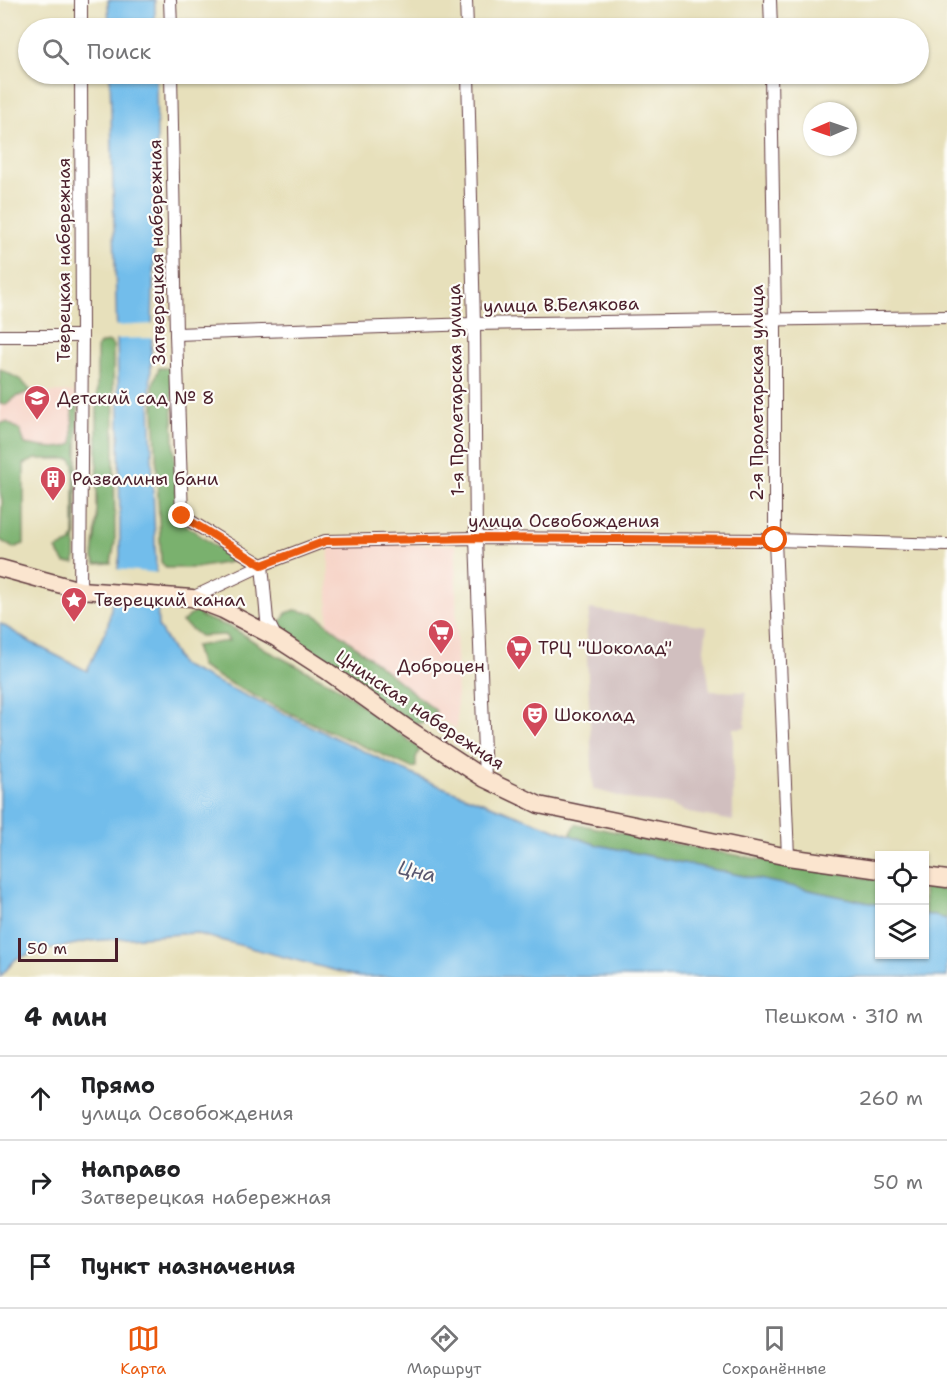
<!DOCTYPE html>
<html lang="ru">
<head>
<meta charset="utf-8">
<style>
  body { margin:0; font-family:"Shantell Sans",sans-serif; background:#f2f2f2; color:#202124 }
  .controls { position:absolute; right:18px; bottom:18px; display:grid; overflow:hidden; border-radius:0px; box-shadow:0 2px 4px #0004 }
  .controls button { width:54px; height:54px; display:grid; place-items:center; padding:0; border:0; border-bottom:2px solid #e0e0e0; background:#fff; color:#202124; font:30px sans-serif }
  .compass { position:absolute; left:803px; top:102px; width:54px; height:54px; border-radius:50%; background:#fff; box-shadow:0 2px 4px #0004; rotate:268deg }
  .scale { position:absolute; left:18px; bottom:15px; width:100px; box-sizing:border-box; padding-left:6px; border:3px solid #4a1f2b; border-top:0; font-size:16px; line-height:21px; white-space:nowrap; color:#4a1f2b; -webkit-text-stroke:4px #fdfcf7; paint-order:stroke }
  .stop { position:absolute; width:18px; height:18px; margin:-14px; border:4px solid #ea580c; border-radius:50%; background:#fff }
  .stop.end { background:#ea580c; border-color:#fff; box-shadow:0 2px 6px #0008 }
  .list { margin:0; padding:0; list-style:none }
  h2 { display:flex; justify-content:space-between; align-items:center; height:78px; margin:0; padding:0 24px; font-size:26px }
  h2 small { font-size:20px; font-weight:400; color:#757577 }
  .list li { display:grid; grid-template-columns:39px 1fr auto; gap:18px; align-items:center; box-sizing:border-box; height:84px; padding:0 24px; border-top:2px solid #e0e0e0 }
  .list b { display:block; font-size:22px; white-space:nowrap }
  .list p { margin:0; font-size:20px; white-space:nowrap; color:#757577 }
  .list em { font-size:20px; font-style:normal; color:#757577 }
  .icon { flex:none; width:33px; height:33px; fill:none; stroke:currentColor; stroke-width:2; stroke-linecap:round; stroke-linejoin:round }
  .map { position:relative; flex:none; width:947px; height:977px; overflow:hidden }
  .search { position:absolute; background:#fff; box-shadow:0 2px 4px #0004; left:18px; right:18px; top:18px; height:66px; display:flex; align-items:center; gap:15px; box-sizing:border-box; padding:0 21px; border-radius:33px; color:#757577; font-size:22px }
  .sheet { height:330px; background:#fff }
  nav { display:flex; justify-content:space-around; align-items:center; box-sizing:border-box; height:84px; border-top:2px solid #e0e0e0; background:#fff; font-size:16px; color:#757577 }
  nav a { display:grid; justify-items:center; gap:3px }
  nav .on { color:#ea580c }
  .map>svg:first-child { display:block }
</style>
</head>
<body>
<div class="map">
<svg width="947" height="977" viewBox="0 0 947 977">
  <rect width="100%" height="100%" fill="#fdfcf7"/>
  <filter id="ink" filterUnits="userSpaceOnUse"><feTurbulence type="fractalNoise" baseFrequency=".0167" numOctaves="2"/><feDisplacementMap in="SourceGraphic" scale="12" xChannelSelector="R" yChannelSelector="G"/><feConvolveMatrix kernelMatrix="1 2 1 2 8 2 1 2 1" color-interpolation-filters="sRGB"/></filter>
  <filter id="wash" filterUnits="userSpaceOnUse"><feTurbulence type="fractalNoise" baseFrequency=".008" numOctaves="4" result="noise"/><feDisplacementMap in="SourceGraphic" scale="24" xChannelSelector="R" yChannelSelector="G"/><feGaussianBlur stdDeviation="1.35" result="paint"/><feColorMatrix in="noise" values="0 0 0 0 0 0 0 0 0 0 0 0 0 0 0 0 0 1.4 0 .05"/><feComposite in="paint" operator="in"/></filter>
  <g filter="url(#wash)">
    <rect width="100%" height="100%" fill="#e7e0bb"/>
    <g fill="#f6d2c5">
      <polygon points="75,392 75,457 0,450 0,393"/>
      <polygon points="329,543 456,545 457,729 327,657"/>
    </g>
    <polygon fill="#d1bfbf" points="590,609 707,626 704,649 710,691 746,692 745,728 733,728 733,821 685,812 670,805 629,799 593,789 586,636"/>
    <g fill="#7ab16e" stroke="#62684c" stroke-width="1.5">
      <polygon points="110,342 113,346 115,542 111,563 96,564 93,558 97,518 97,347 102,343"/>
      <polygon points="159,368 171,368 177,514 187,526 230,557 230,562 196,568 166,568 161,562 153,384"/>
      <polygon points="0,369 21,380 31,391 16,397 6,405 0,404"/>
      <path d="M78 403 75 563H65L56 549 71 543 74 536V464L71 459H36L24 464V544L13 548 0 540 2 501 0 492V423L7 422 20 430 25 444C38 446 61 452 73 443L72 404Z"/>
      <path d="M295 610 315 614 436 711C429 721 425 723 413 724L311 653 280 624 286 613Z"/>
      <path d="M196 611 202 617 233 628 270 652 336 686 420 749 416 758V767L412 768C341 736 268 706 201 667L195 646 229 641 225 635 200 636 182 622Z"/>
      <polygon points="576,824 707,850 879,880 879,905 594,844 570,835"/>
      <polygon points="924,886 947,891 947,919 925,914"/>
    </g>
    <g fill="#72bdeb" stroke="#5e6e8b" stroke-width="1.5">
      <polygon points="108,0 155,0 155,28 109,28"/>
      <polygon points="110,74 156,74 157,145 150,401 158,626 181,665 429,782 594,844 879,905 880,954 924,954 925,914 947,919 947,977 359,977 194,933 91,941 36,952 16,959 0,977 0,623 32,643 87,671 108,625 120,555 119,415"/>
    </g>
    <g fill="#e7e0bb">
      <polygon points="156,324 156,338 114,339 114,326"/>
      <polygon points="115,569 159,573 160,599 111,593"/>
    </g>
  </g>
  <g filter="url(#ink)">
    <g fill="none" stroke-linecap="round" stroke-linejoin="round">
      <g stroke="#623c41" stroke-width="14">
        <g id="street">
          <polyline points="81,0 81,28"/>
          <polyline points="170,0 171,28"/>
          <polyline points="466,0 467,28"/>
          <polyline points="770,0 771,28"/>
          <polyline points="171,74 176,334 182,516 262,565 267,620 276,638"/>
          <polyline points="468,74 474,324 476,538 485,779"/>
          <polyline points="771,74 775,320 775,540 788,857"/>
          <polyline points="176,334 474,324 947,317"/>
          <polyline points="0,336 82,336"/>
          <polyline points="80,590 82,336 81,74"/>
          <polyline points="192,598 262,565 325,541 476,538 775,540 947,545"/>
        </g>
      </g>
      <g stroke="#623c41" stroke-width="19">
        <g id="secondary">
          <polyline points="0,568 80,590 192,598 223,610 276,638 327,671 407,728 485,779 539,805 788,857 880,870"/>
          <polyline points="924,876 947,879"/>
        </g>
      </g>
      <use href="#street" stroke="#fff" stroke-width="12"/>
      <use href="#secondary" stroke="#fbe5cf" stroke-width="16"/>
    </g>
  </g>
  <g fill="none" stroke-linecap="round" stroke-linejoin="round" filter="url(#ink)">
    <polyline stroke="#ea580c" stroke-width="8" points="182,516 262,565 326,541 476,538 775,540"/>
  </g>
  <defs>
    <g id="school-pin" transform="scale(1.35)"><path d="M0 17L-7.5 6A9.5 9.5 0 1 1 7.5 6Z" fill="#d1495b" stroke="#fdfcf7"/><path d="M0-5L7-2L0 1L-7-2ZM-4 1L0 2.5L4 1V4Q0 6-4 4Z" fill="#fff"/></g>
    <g id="building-pin" transform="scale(1.35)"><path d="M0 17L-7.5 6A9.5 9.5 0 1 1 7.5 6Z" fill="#d1495b" stroke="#fdfcf7"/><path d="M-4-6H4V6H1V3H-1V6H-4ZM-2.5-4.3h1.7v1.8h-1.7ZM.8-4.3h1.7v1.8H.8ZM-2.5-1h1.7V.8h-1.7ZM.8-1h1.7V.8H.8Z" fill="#fff"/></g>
    <g id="sight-pin" transform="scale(1.35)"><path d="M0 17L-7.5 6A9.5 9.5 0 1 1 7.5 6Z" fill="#d1495b" stroke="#fdfcf7"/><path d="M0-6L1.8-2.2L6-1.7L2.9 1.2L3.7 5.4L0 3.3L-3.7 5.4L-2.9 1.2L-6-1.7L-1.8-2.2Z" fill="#fff"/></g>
    <g id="supermarket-pin" transform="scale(1.35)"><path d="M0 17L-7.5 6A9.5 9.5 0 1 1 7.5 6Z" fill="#d1495b" stroke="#fdfcf7"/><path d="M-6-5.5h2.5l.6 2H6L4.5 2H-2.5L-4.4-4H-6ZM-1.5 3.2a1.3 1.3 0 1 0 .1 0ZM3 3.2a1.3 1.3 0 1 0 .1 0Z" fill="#fff"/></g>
    <g id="theatre-pin" transform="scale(1.35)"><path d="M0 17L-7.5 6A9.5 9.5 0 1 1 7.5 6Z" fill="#d1495b" stroke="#fdfcf7"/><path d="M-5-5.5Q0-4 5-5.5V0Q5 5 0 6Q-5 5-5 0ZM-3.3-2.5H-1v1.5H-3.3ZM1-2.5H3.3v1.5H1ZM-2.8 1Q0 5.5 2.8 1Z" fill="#fff"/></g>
  </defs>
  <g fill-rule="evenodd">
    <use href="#school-pin" x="37" y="398"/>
    <use href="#building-pin" x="53" y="479"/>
    <use href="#sight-pin" x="74" y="600"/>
    <use href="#supermarket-pin" x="441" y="632"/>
    <use href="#supermarket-pin" x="519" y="648"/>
    <use href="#theatre-pin" x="535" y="715"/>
  </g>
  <g text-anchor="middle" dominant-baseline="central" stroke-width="4.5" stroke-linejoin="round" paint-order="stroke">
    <g font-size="18" fill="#4a1f2b" stroke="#fdfcf7">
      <text transform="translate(157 252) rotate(-91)">Затверецкая набережная</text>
      <text transform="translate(64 260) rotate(-90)">Тверецкая набережная</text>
      <text transform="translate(561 305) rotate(-1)">улица В.Белякова</text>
      <text transform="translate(456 390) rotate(-91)">1-я Пролетарская улица</text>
      <text transform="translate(757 393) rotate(-90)">2-я Пролетарская улица</text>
      <text x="564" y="521">улица Освобождения</text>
      <text transform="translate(420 710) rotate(34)">Цнинская набережная</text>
    </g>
    <g font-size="18" fill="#4a1f2b" stroke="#fdfcf7" text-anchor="start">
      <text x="57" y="398">Детский сад № 8</text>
      <text x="72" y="479">Развалины бани</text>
      <text x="94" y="600">Тверецкий канал</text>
      <text x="538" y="648">ТРЦ "Шоколад"</text>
      <text x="441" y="666" text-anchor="middle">Доброцен</text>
      <text x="554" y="715">Шоколад</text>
    </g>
    <g font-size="20" font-style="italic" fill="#58566e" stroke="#fdfcf7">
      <text transform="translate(417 871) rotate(13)">Цна</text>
    </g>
  </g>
</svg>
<div class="controls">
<button><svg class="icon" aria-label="locate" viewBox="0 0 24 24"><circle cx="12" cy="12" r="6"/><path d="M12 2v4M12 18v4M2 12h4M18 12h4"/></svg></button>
<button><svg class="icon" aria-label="layers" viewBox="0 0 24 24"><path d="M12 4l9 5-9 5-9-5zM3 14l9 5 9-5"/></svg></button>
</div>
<svg class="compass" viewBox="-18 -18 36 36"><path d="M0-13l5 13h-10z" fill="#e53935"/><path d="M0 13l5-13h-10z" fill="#757577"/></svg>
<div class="scale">50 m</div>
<div class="stop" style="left:775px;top:540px"></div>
<div class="stop end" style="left:182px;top:516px"></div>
<div class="search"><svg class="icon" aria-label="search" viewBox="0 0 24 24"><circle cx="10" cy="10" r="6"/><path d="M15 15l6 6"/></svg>Поиск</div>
</div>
<section class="sheet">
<h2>4 мин<small>Пешком · 310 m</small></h2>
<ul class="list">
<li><svg class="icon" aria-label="ahead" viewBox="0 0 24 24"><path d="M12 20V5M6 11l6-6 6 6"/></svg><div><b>Прямо</b><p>улица Освобождения</p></div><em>260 m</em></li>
<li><svg class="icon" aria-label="right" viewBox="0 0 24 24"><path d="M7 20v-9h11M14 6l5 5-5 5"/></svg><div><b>Направо</b><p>Затверецкая набережная</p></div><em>50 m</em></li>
<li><svg class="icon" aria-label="arrive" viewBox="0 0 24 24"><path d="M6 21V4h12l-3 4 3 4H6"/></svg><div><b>Пункт назначения</b></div></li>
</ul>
</section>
<nav>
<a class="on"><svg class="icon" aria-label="map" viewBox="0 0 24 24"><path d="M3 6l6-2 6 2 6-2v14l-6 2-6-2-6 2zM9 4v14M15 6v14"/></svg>Карта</a>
<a><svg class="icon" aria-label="directions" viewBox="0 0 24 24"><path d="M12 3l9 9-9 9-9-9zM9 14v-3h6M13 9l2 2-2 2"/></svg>Маршрут</a>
<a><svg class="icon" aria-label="saved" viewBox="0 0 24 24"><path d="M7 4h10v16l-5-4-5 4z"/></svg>Сохранённые</a>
</nav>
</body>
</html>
